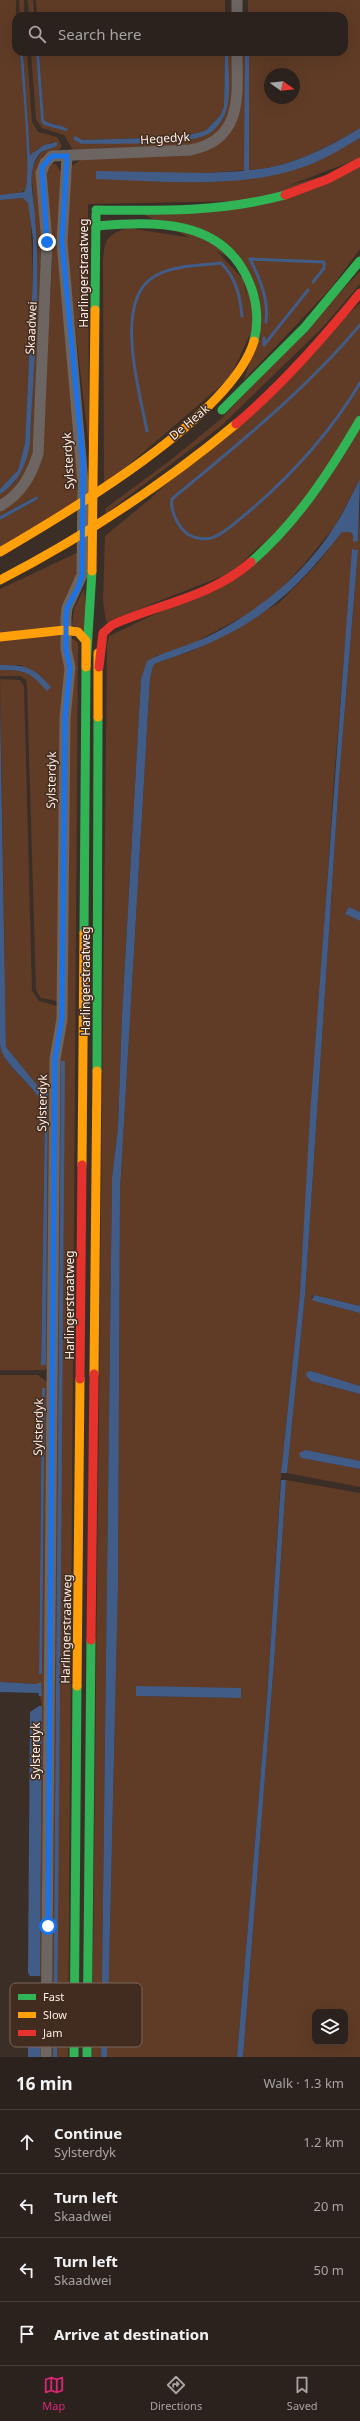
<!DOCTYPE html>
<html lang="en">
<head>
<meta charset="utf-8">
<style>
  body { margin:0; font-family:"Noto Sans",sans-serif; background:#342a26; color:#f1f3f6 }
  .controls { position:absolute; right:12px; bottom:12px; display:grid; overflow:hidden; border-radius:8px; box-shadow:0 4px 16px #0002 }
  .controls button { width:36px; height:36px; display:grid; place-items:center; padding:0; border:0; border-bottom:1px solid #483f3b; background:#2c221d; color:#f1f3f6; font:20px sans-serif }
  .compass { position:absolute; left:264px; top:68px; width:36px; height:36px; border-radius:50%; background:#2c221d; box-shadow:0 4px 16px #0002; rotate:104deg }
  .stop { position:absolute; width:12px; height:12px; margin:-9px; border:3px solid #1a73e8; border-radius:50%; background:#fff }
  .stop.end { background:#1a73e8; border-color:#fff; box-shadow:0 1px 4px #0008 }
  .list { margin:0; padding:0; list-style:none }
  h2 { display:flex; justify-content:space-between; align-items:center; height:52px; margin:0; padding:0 16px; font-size:17px }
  h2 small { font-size:13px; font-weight:400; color:#a6a4a4 }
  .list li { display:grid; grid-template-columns:26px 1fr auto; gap:12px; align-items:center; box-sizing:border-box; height:64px; padding:0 16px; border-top:1px solid #483f3b }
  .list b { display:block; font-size:15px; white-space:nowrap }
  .list p { margin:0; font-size:13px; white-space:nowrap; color:#a6a4a4 }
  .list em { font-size:13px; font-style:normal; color:#a6a4a4 }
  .icon { flex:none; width:22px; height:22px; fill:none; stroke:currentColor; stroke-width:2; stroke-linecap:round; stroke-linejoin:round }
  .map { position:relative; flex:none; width:360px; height:2057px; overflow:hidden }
  .search { position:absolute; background:#2c221d; box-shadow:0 4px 16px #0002; left:12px; right:12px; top:12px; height:44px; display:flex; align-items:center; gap:10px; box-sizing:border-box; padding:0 14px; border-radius:12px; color:#a6a4a4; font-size:15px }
  .sheet { height:308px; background:#2c221d }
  nav { display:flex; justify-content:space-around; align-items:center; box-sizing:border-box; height:56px; border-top:1px solid #483f3b; background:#2c221d; font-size:11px; color:#a6a4a4 }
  nav a { display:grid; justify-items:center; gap:2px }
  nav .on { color:#db2777 }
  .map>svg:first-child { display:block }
</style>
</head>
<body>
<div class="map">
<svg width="360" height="2057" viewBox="0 0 360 2057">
  <rect width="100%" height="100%" fill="#3a2e27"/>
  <g fill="#603c26" fill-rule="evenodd">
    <polygon points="0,0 16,0 16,52 20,52 29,158 26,190 18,193 0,195"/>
    <polygon points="19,0 24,0 24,16 20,16"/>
    <polygon points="28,0 33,0 34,16 29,16"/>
    <polygon points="36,0 225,0 225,16 37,16"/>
    <path d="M248 0H360V128C326 148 289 168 249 170V52H344V16H248ZM270 74H294V98H270Z"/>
    <polygon points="23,52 27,52 32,122 38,132 57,137 62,146 60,149 44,155 37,168 43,244 38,366 32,459 25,475 15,488 0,501 0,494 15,482 30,444 38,277 37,239 31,169 41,152 57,146 52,142 39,148 30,155"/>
    <polygon points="31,52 36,52 41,121 48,126 66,131 56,124 49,123 44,120 39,52 225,52 224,106 220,116 205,131 180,137 80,140 78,143 195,138 223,118 228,92 228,52 233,52 231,111 221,129 210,139 190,145 73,150 64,135 42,128 36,119"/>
    <polygon points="241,52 245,52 245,170 205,173 152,173 244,179 306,166 360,138 360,158 249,201 88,204 89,447 67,256 66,235 72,166 82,159 190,154 211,148 229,132 239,112"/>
    <polygon points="51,164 56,164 61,173 79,480 75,482 80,503 0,548 0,520 38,499 37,496 0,516 0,511 42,454 52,263 46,170"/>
    <polygon points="360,166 360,249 331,288 244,380 251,358 244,265 139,212 190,213"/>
    <polygon points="23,198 28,203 30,209 33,277 25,443 18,470 0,489 0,200"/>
    <path d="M128 228 206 240 244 280 251 332 230 378 104 486 103 259C105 238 107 235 128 228Z"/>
    <polygon points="360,271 360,284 322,328 220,427 105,514 106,508 172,459 222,418"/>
    <polygon points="360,303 360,413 313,492 233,572 106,622 103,601 105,536 151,498"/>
    <polygon points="360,426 360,479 335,526 305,563 275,595 253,611 194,643 156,656 141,679 122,1015 118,1128 112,1178 101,2057 92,2057 107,645 109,636 235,576"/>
    <path d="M360 514V912L349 907 345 914 360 921V1306L314 1295 311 1297 318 1302 360 1313V1386L311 1371 306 1376 311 1381 360 1394V1461L306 1450 301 1458 360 1469V1487L287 1473 305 1295 339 780 358 550 353 549 334 779 300 1294 281 1473 267 1699 237 2057H107L118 1585 120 1190 150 679 153 666 156 663 192 651 279 603 317 564 342 532H350L358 541ZM136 1686 241 1698 136 1696Z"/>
    <polygon points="79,552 79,564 62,627 0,633 0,589"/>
    <polygon points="84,589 89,633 72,625 74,609"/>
    <path d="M62 635 66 669 57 1001 41 998 36 990 27 686 26 680 21 676H0V670C27 670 29 674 51 687L21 665H0V640Z"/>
    <polygon points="69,636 78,643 68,2057 57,2057 61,1061 53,2057 48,2057 56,1143"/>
    <path d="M0 679 20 680 24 686 32 991 39 1001 57 1006 47 1369 44 1370H0V1044C2 1069 40 1086 45 1112L41 1364H46L48 1088H45V1096L6 1047Z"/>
    <path d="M0 1375H38L48 1383 42 1976H40L42 1706 40 1696 42 1695 36 1684 0 1682ZM45 1388 42 1674H39L42 1389Z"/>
    <path d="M286 1480 360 1493V2057H243L275 1649ZM315 2012H345V2042H315Z"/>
    <polygon points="40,1991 42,1991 44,2057 40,2057"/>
  </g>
  <g fill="#425c88">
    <path d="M20 52H23L30 155 44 145 57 142V146L41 152C25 169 34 195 35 216 42 291 33 368 30 444 26 465 19 482 0 494V489L18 470 25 443 33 277V239L28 203 23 198 0 200V195L24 192C33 182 21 73 20 52Z"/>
    <path d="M36 52H39L44 120C49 125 60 124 68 129L66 131 44 125 41 121Z"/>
    <path d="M225 52H228C228 72 233 100 223 118 219 125 213 132 206 135 182 146 111 143 81 144L73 139 75 136 82 140 180 137 205 131 220 116 224 106Z"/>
    <path d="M245 52H249V170C289 168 327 148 360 128V138C343 148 325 159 306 166 241 190 164 181 96 179V171L205 173 244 171Z"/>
    <path d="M360 479 358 541 353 542V535L350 532H342C285 605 244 635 156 663L153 666 150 679 120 1190 118 1585 107 2057H101L112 1178 118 1128 122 1015 141 679 147 661C167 650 189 646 209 636 260 610 306 573 336 524 345 510 352 494 360 479Z"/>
    <polygon points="37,496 38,499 0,520 0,516"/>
    <polygon points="352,549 358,550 339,780 305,1295 287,1473 281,1473 300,1294 310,1115"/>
    <path d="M0 665C27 665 33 667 51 687L47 691C30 672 26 670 0 670Z"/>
    <path d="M0 698 6 1047 45 1095V1087H48L46 1365H41L45 1112C40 1086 2 1068 0 1044Z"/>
    <polygon points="349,907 360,912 360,921 345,914"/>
    <polygon points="61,1061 65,1061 57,2057 53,2057"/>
    <polygon points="314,1295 360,1306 360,1313 318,1302 312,1300"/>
    <polygon points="311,1371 360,1386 360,1394 311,1381 306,1376 307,1372"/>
    <polygon points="42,1388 45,1388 42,1674 39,1674"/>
    <polygon points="306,1450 360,1461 360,1469 301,1458 299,1453"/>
    <polygon points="281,1480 286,1480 275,1649 243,2057 237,2057 267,1699"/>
    <polygon points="0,1682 36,1684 41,1682 42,1696 39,1696 38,1693 0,1692"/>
    <polygon points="136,1686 241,1688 241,1698 136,1696"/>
    <polygon points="39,1706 42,1706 40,1976 30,1976 28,1973 30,1712"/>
    <polygon points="35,1990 40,1991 40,2057 28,2057 28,1991"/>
  </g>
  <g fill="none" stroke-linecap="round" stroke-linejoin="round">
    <g stroke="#425c88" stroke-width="3">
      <path d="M250 259C260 279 269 300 266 322"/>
      <polyline points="250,259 324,262 324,268 313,282"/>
      <path d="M360 325C305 391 238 444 172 499 170 510 177 524 185 532 191 538 206 541 214 537 225 533 237 521 246 514 291 476 330 433 360 383"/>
      <polyline points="264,338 264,345 308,290"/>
      <path d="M147 431C140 393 112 300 155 276 173 265 200 266 221 263 236 278 240 295 242 316"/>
    </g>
    <g stroke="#6c6562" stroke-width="11">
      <polyline points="237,0 237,16"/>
      <path d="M0 506C21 494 31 476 38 454L47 242 41 173 45 163 52 156 190 150C244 140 237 94 237 52"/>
      <polyline points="46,2057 55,1059 62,1019 65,718 70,668 66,649 66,617 67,608 82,575 83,482 62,242 67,156"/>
    </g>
    <g stroke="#30b455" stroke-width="9">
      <path d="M96 210C160 211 223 212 285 195"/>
      <path d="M96 226C153 221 223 218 249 282 257 300 259 322 254 341"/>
      <polyline points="95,310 96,214"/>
      <polyline points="222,410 305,327 360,261"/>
      <path d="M251 562C297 522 329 473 360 420"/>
      <polyline points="84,933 86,667 92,571"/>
      <polyline points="97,1071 98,717"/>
      <polyline points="74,2057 77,1686"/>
      <polyline points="87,2057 91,1640"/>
    </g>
    <g stroke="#ff9f0a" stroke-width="9">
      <path d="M0 552C67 513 232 416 254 341"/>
      <polyline points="92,571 95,310"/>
      <path d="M0 580C85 536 163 485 236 424"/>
      <polyline points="0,637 65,630 78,632 86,641 86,667"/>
      <polyline points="98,653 98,717"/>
      <polyline points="82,1165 84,933"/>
      <polyline points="94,1374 97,1071"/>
      <polyline points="77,1686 80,1379"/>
    </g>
    <g stroke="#e5322d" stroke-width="9">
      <polyline points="285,195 328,179 360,162"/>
      <path d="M236 424C282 385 322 339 360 293"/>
      <path d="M99 667 103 633 112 625C159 604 211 597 251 562"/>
      <polyline points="80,1379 82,1165"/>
      <polyline points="91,1640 94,1374"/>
    </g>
  </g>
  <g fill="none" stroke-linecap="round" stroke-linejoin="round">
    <polyline stroke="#1a73e8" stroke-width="5" points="47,242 42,167 52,156 67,156 62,242 83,461 82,575 78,588 67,608 66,617 66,649 70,668 65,718 62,1018 55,1059 48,1926"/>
  </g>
  <g text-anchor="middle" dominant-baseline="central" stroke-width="3" stroke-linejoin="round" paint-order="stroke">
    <g font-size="12" fill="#feefe6" stroke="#422c1f">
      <text transform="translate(165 138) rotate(-4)">Hegedyk</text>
      <text transform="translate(83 273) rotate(-90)">Harlingerstraatweg</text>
      <text transform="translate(31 328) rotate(-87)">Skaadwei</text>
      <text transform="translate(189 422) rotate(-40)">De Heak</text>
      <text transform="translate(68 461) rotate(-93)">Sylsterdyk</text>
      <text transform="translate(51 780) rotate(-89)">Sylsterdyk</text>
      <text transform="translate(85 981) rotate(-90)">Harlingerstraatweg</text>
      <text transform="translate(42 1103) rotate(-89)">Sylsterdyk</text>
      <text transform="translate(69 1305) rotate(-90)">Harlingerstraatweg</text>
      <text transform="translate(38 1427) rotate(-89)">Sylsterdyk</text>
      <text transform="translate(66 1629) rotate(-89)">Harlingerstraatweg</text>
      <text transform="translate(35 1751) rotate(-90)">Sylsterdyk</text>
    </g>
  </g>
  <rect x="10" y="1983" width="132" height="64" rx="6" fill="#422c1f" stroke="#7a665b" stroke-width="1"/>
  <rect x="18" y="1994" width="18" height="6" fill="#30b455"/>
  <rect x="18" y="2012" width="18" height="6" fill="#ff9f0a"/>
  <rect x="18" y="2030" width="18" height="6" fill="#e5322d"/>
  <g font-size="11" fill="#feefe6">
    <text x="43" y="2001">Fast</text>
    <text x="43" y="2019">Slow</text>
    <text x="43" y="2037">Jam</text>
  </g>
</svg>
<div class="controls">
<button><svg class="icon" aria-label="layers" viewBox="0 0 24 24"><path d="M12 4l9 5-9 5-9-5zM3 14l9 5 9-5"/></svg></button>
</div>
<svg class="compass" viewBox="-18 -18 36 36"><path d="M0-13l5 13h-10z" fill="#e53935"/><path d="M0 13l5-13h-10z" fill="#a6a4a4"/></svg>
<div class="stop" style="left:48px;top:1926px"></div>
<div class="stop end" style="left:47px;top:242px"></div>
<div class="search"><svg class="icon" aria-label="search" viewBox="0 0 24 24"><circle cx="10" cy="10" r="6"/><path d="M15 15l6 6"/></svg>Search here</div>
</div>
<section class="sheet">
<h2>16 min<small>Walk · 1.3 km</small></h2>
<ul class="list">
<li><svg class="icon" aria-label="ahead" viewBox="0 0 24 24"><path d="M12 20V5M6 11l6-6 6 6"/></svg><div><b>Continue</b><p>Sylsterdyk</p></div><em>1.2 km</em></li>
<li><svg class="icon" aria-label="left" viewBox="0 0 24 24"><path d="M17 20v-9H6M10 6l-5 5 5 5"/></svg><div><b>Turn left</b><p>Skaadwei</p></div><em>20 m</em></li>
<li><svg class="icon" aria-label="left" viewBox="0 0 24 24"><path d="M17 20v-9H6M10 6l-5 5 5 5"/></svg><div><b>Turn left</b><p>Skaadwei</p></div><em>50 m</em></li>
<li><svg class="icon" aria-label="arrive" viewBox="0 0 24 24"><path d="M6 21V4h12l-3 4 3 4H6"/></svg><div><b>Arrive at destination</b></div></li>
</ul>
</section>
<nav>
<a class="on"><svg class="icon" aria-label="map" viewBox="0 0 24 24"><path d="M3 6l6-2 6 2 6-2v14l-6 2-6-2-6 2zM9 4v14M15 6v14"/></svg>Map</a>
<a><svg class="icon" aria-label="directions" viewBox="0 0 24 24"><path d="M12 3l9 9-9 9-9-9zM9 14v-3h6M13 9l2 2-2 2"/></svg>Directions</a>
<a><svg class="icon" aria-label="saved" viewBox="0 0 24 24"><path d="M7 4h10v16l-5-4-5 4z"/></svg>Saved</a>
</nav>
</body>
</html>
